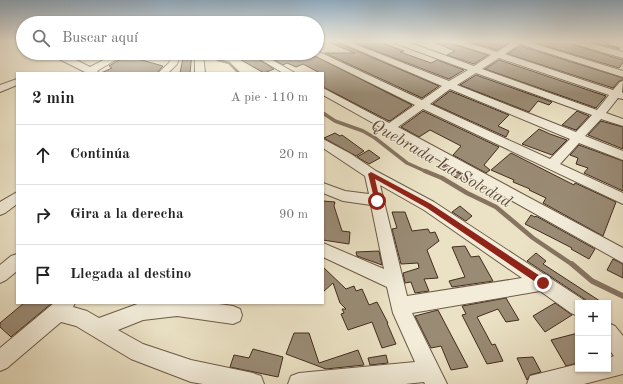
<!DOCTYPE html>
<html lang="es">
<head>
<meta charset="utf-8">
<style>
  body { margin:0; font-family:"Old Standard TT",serif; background:#f2f2f2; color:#222 }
  .controls { position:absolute; right:12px; bottom:12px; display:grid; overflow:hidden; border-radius:0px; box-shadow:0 1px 3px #0004 }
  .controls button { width:36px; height:36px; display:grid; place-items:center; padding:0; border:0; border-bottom:1px solid #e0e0e0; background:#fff; color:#222; font:20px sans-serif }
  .stop { position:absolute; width:12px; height:12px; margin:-9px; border:3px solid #8f2418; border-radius:50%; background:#fff }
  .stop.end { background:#8f2418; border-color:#fff; box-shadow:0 1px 4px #0008 }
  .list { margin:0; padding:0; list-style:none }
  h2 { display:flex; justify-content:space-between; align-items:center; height:52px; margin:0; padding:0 16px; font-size:17px }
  h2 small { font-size:13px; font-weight:400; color:#767676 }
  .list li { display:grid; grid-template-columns:26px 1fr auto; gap:12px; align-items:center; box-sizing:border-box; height:60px; padding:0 16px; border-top:1px solid #e0e0e0 }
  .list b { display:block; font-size:15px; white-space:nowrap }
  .list em { font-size:13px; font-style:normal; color:#767676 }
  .icon { flex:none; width:22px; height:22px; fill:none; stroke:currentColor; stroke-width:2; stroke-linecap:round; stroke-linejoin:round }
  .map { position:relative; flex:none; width:623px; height:384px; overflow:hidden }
  .search { position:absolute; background:#fff; box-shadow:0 1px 3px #0004; left:16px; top:16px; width:308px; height:44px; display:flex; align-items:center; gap:10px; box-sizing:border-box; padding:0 14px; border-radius:22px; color:#767676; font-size:15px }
  .panel { position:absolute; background:#fff; box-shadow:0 1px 3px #0004; left:16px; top:72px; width:308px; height:232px; border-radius:0px }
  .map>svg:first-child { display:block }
</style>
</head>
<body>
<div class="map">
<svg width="623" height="384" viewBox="0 0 623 384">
  <rect width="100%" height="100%" fill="#ebe2c5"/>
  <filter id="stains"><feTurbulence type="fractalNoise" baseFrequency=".005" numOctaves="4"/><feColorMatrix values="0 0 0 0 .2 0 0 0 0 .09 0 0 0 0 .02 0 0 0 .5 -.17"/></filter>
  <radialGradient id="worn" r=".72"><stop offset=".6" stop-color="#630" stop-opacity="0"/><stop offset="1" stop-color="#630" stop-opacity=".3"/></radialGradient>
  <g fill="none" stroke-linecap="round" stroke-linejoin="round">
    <polyline stroke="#867461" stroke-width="2.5" points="210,53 218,60 229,63 239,73"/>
    <polyline stroke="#867461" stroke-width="3.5" points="323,113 335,121 363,131 375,138 407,163 427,172"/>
    <polyline stroke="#867461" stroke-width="4.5" points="425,171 442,178 467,193 496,207 533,238 573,265"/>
    <polyline stroke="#867461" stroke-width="5.5" points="572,264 592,281 623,296"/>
  </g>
  <g fill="#9a8b75" stroke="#432c1f">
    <polygon points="326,41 336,41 336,42 439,86 422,98 325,53 355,53"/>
    <polygon points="350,41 368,41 375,44 379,42 404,51 400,52 431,63 437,60 464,70 449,79"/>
    <polygon points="431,41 451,41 453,44 488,55 474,64 447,55 455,51"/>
    <polygon points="467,41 512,41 497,50"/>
    <polygon points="529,41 569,41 571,44 616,58 623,60 623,63 619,68"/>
    <polygon points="587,41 611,41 606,44 620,48 619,49"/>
    <polygon points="520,46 623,78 623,80 619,81 613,88 508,54"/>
    <polygon points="184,53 192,53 190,73 180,73"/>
    <polygon points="229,53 249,53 274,69 264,73"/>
    <polygon points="263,53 309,53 412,105 390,121 387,120 323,87 323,73 320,73 303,64 296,67 287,63 283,65"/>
    <polygon points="126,56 127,56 163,66 157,73 101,73 112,68 109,66"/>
    <polygon points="499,60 606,96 596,108 485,69"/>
    <polygon points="476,75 552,102 549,105 538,101 529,112 460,85"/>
    <polygon points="450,91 509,115 498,126 509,131 506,137 433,104"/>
    <polygon points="423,111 499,147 484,165 490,170 486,173 453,155 461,146 430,130 419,137 401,127"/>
    <polygon points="577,111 589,116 576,130 562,125"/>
    <polygon points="601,121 623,127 623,149 588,135"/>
    <polygon points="539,129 550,134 567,140 552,155 522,144"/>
    <polygon points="335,133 340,136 342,135 364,151 356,156 324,138"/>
    <polygon points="579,145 623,161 623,191 584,173 588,168 576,164 578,158 570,155"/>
    <polygon points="369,150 380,158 369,164 357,157"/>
    <polygon points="511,153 574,185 575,183 616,202 603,236 543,203 546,198 529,190 530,189 513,182 514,180 491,170"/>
    <polygon points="444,165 476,182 473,185 467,182 466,183 440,169"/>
    <polygon points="323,201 335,202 334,206 342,231 350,232 349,244 323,240"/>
    <polygon points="460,206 472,216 466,221 452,212"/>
    <polygon points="392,212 405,212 412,231 428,229 430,233 435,232 439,241 427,250 438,278 424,279 429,291 415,293 411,282 405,283 403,273 419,268 418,263 401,264 392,229 397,228"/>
    <polygon points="531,215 535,217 536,216 595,249 589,259 571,249 572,248 525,224"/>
    <polygon points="465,246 471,257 479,256 493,281 452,287 449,281 465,277 452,247"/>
    <polygon points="379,251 382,265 357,256 356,252"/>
    <polygon points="536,253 546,261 543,264 603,303 587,303 586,300 527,261"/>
    <polygon points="613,259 623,264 623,278 607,270"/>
    <polygon points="323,267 346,289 354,286 356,291 362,289 369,305 377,302 388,323 387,323 396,344 382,348 372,322 348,330 341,314 344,313 342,309 346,309 340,303 333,283 323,292"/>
    <polygon points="506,298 519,320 506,322 498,309 477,317 492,345 495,344 503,361 487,364 462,315 466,314 462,306"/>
    <polygon points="24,303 52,303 11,337 0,327 0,323"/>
    <polygon points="555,303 572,315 545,332 533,316"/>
    <polygon points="438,310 468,367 451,370 441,346 431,348 415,316"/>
    <polygon points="294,333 309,333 319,363 358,350 364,365 326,369 286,354"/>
    <polygon points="578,333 578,363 566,366 551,340"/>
    <polygon points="253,349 283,357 278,377 230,367 234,355 249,358"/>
    <polygon points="386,355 388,363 370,365 368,358"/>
    <polygon points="533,357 541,372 530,375 527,380 517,358"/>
  </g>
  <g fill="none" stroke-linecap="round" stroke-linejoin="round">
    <g stroke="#6d5a48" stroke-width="2">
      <g id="street">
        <path d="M337 41H347L449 81 468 70 395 43 394 41H405L474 66 491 55 453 43 452 41H463L497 52 514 41H525L623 71V77L520 44 505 54 613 90 620 82 623 81 622 92 623 93V99L618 98 606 113 623 119V126L601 119 585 136 623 151V160L579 143 560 164 623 193V204L423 109 398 127 623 248V263L323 95V88L389 123 415 105 310 53H317V51L422 100 442 86ZM499 58 609 95 597 110 482 69ZM476 73 592 115 576 132 457 85ZM450 89 570 139 550 159 430 104Z"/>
        <polygon points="570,41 582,41 623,52 623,58 571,43"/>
        <polygon points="54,53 62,53 90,67 117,53 127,53 97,71 99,73 87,73 55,57"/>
        <polygon points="173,53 181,53 177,64 168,73 158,73 169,63"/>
        <polygon points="195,53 203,54 205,73 195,73"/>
        <polygon points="250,53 260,53 295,73 283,73"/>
        <polygon points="17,79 17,85 0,92 0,85"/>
        <path d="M323 139 351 154 376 171 434 202 585 301 586 303H578V316L571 313 540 291 412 313 447 384H425L424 382 405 384H288L291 376 299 373 415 362 393 313 387 287 323 257V243L384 269 371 205 343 201 323 193V183L345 191 369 194 365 176 323 148ZM380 185 424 210 522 278 407 296Z"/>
        <polygon points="17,192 17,204 5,213 0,215 0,202"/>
        <polygon points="17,254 17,271 6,280 0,283 0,265 11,256"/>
        <polygon points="54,303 75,303 73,307 87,311 99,318 140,303 212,303 233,306 240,309 242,315 240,321 233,324 177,316 143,320 118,330 143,344 191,360 253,373 261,376 264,384 203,384 191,382 131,359 76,326 61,322 7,368 0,371 0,348"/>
        <polygon points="608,323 615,326 623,336 623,374 584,384 527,384 530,376 578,364 578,369 608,369 608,358 614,356 608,348"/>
      </g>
    </g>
    <use href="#street" fill="#f2ecd9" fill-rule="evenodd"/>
  </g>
  <linearGradient id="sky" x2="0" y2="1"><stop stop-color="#92aec4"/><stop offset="0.44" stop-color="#f6f2e5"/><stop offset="1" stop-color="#f6f2e5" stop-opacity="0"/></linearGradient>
  <rect width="623" height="94" fill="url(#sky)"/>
  <polygon fill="#8f2418" points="371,172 431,204 546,280 546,285 540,285 427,208 375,179 380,201 379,202 375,202 368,174"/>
  <g text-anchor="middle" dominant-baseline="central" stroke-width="3" stroke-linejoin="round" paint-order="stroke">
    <g font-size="17" font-style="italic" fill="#5f4a3a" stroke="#f2ecd9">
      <text transform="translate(441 164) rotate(30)">Quebrada La Soledad</text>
    </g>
  </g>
  <rect width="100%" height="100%" filter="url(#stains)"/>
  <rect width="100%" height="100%" fill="url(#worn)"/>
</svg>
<div class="controls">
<button>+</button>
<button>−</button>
</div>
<div class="stop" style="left:377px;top:201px"></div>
<div class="stop end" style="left:543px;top:283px"></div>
<div class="search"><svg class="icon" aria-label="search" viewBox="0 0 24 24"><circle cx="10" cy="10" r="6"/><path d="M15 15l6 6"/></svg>Buscar aquí</div>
<section class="panel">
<h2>2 min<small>A pie · 110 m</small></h2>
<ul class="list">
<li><svg class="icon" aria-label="ahead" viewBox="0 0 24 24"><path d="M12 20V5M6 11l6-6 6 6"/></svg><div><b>Continúa</b></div><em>20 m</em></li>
<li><svg class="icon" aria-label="right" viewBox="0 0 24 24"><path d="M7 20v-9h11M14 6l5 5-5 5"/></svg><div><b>Gira a la derecha</b></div><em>90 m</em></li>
<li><svg class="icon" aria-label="arrive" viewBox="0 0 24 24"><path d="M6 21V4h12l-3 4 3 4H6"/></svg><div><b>Llegada al destino</b></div></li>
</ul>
</section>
</div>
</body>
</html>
